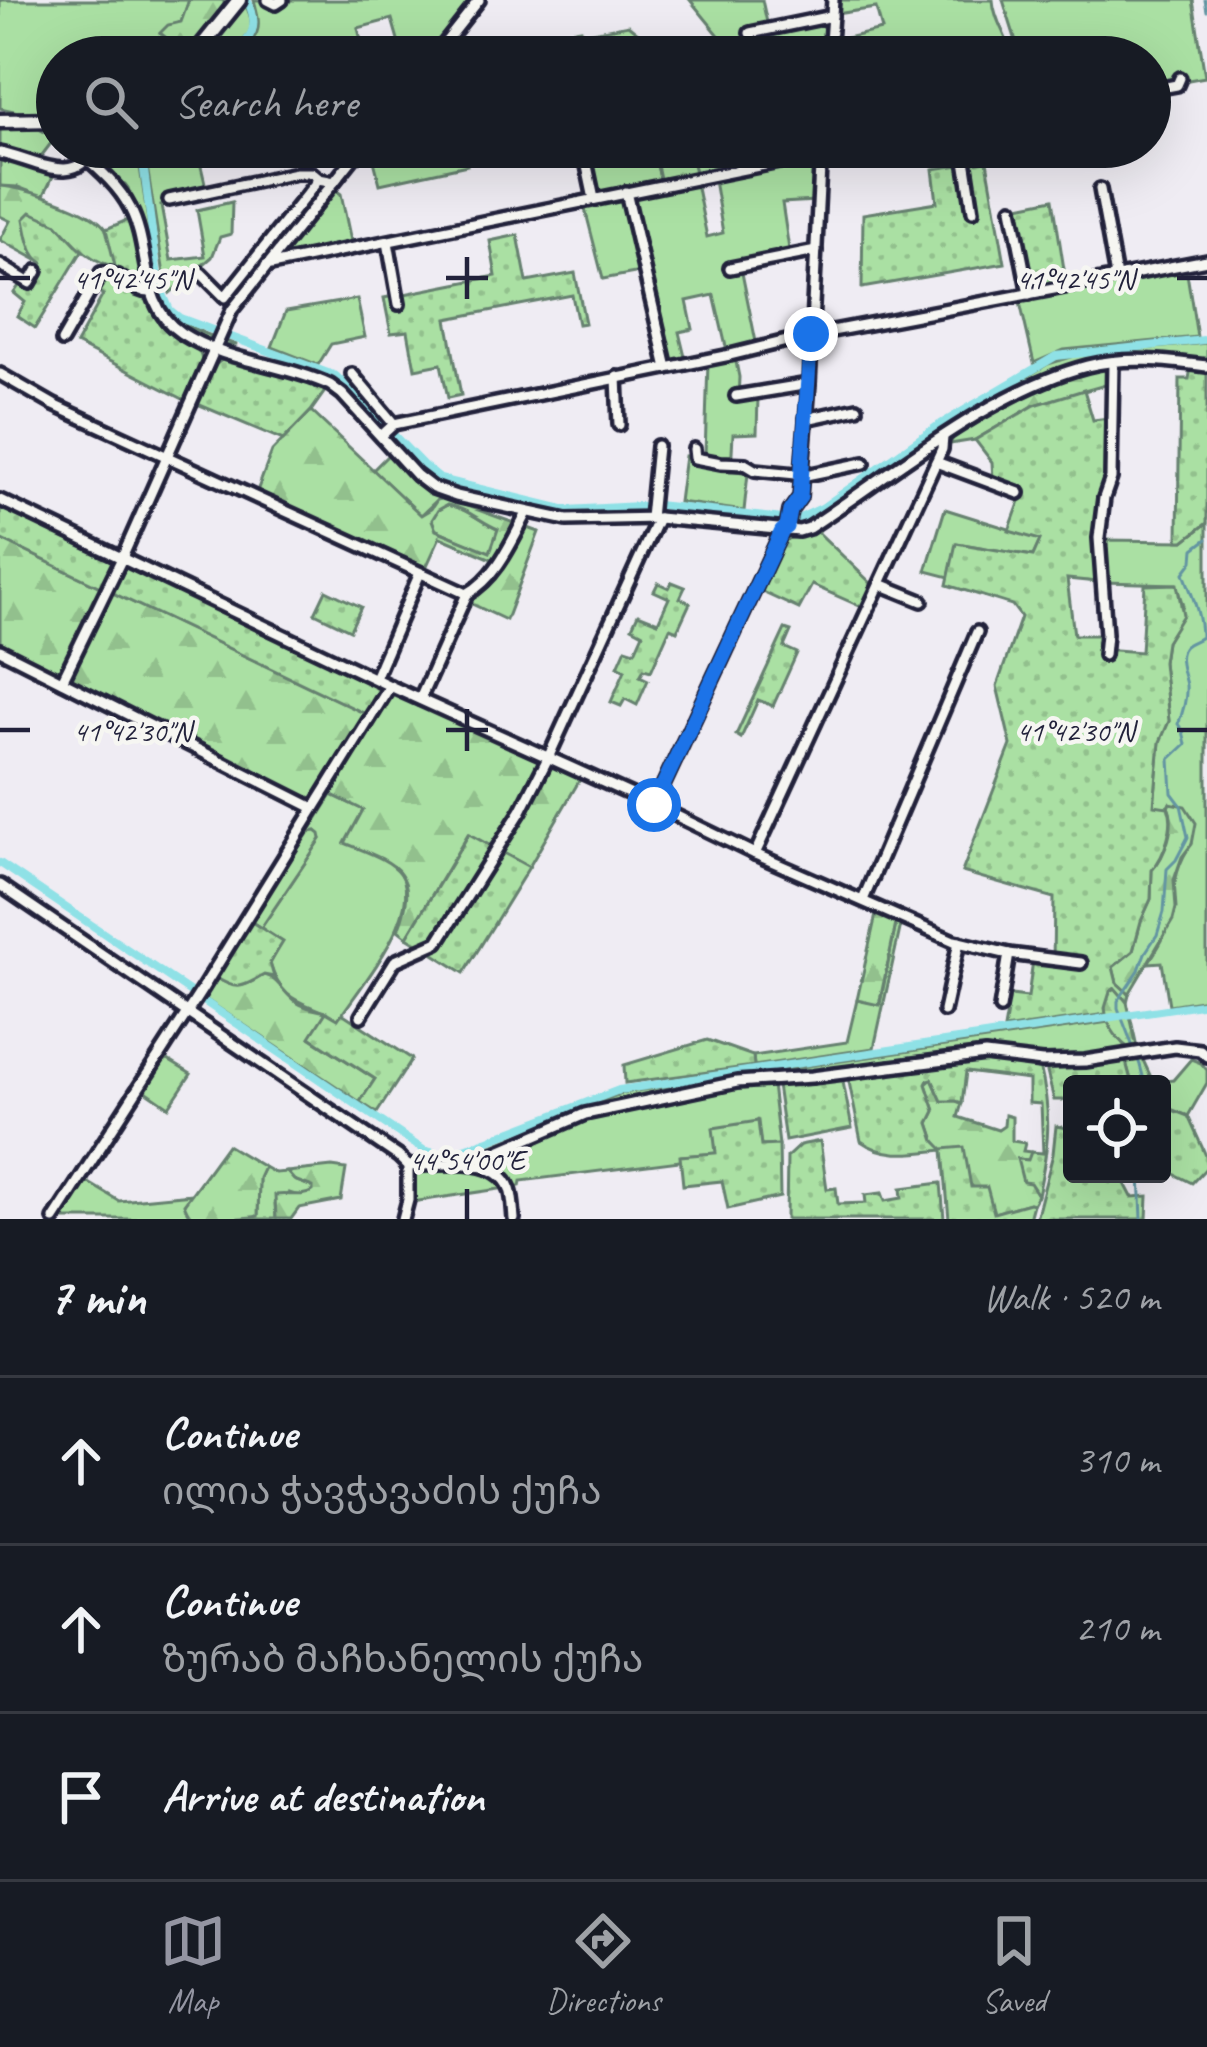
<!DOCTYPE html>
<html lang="en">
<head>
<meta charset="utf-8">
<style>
  body { margin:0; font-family:Caveat,"Noto Sans Georgian",sans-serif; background:#20242c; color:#f1f3f6 }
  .controls { position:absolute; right:36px; bottom:36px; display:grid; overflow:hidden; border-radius:12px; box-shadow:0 12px 48px #0002 }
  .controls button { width:108px; height:108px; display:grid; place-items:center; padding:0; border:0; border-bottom:3px solid #363941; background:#171b24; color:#f1f3f6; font:60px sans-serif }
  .stop { position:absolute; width:36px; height:36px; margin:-27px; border:9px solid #1a73e8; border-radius:50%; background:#fff }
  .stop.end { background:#1a73e8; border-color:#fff; box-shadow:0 3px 12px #0008 }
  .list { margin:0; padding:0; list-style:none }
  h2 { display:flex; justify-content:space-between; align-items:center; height:156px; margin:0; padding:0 48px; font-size:51px }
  h2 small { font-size:39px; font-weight:400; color:#9ea1a6 }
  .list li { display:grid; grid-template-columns:78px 1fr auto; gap:36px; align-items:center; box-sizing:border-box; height:168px; padding:0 48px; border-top:3px solid #363941 }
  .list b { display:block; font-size:45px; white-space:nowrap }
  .list p { margin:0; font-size:39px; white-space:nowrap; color:#9ea1a6 }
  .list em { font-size:39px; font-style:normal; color:#9ea1a6 }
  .icon { flex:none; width:66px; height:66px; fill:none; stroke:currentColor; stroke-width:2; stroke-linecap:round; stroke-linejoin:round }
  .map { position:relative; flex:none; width:1207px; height:1219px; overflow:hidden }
  .search { position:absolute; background:#171b24; box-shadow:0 12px 48px #0002; left:36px; right:36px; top:36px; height:132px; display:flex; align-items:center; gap:30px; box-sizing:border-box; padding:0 42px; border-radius:66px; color:#9ea1a6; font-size:45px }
  .sheet { height:660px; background:#171b24 }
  nav { display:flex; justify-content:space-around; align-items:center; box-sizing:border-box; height:168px; border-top:3px solid #363941; background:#171b24; font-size:33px; color:#9ea1a6 }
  nav a { display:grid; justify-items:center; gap:6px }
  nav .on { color:#9495a2 }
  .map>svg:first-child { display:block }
</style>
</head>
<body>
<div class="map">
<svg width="1207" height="1219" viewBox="0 0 1207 1219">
  <defs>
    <pattern id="forest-firs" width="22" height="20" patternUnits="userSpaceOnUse" patternTransform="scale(3)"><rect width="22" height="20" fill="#aae0a3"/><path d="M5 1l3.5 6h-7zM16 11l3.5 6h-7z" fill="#92c08d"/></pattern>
    <pattern id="garden-dots" width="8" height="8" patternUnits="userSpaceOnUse" patternTransform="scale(3)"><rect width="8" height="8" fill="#aae0a3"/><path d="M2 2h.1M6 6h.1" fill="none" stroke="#92c08d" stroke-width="1.8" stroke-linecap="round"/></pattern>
  </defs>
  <rect width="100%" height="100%" fill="#efecf3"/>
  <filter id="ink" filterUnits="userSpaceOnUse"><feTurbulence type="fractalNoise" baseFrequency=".00833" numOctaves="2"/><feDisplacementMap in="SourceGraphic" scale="24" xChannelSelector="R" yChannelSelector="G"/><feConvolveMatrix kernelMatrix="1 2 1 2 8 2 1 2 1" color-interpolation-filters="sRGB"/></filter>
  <g filter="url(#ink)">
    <g fill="#aae0a3" stroke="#66816f" stroke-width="3">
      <polygon points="0,0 189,0 181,23 161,34 173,42 163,57 57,57 57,117 37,116 0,108"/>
      <path d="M254 0H262L277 7 287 0H474L427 57H403L392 19 358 28 365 57H234C259 36 263 32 254 0Z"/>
      <polygon points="690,0 762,0 768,27 825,15 826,0 830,0 827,57 690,57 696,57 722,39"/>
      <path d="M837 0H993C994 20 1008 37 1012 57H832L833 41 882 30 876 8 836 14Z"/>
      <polygon points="1003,0 1193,0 1205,77 1150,87 1150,57 1021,57"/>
      <path d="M243 1C261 30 247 38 225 57H197Z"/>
      <polygon points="628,25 668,57 597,57 586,50 586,57 489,57 486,45 581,29 582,34"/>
      <polygon points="0,126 39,129 55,138 36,163 0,156"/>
      <path d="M96 147H137L159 296C175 327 206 334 237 345 224 347 212 343 200 337 148 310 157 284 145 233 141 218 133 204 128 188L125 184C108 181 93 164 96 147Z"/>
      <polygon points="144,147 201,147 197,149 208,196 161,206 171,260 205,256 197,210 232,202 231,234 220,237 212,257 170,293 165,281"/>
      <polygon points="368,147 464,147 467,165 380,184 372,153"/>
      <polygon points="585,147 653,147 661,183 595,196"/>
      <polygon points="689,147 760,147 763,163 696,177"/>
      <polygon points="0,161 6,161 55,172 43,197 18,187 0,186"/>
      <polygon points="810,162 816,165 815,201 782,203 790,256 741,268 756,342 727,351 714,295 687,301 693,329 679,332 686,361 663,365 640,272 603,279 584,205 696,183 707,237 723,233 714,180"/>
      <polygon points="334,189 341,194 352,246 280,258"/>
      <polygon points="1186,267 1197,337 1064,350 1034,363 1019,298"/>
      <polygon points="357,299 365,337 331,344 318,365 272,347 286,311"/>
      <path d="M1207 343V360C1161 355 1113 353 1068 367 1024 380 984 409 945 434 898 465 851 495 804 526L790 527 792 522 804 519 827 507 906 450 1048 364 1078 355Z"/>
      <polygon points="735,357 739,377 738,400 758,396 757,433 733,434 731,470 748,473 744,511 679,502 685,456 705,455 708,362"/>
      <path d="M389 454C407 474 420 490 445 498L437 500 421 515 373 470Z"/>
      <path d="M447 505C468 508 480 522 499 530L490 553 435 529 432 519 438 510Z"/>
      <polygon points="945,509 1041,539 1033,556 957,543 949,577 926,571"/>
      <path d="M1207 523V999L1169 1005 1162 962 1148 963C1155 952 1164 941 1167 928 1174 898 1172 869 1192 843L1170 803 1168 807 1154 806 1160 741 1169 721 1163 662 1166 642 1183 606 1176 584 1104 582V540L1184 541Z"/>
      <path d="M332 795 364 810 346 843C359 848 378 853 390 861 439 897 360 986 338 1020 307 1000 283 1007 270 964L282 942 261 928 321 839 316 831 309 832Z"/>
      <polygon points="897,919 902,920 874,1048 754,1066 753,1056 847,1042 857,1000 880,1004"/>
      <polygon points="1109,1022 1127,1050 1083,1059 988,1050 771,1076 779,1145 761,1146 757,1121 716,1153 681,1156 680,1161 521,1181 520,1186 412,1202 414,1179 411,1170 422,1155 449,1159 472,1153 622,1093"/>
      <polygon points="1191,1059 1201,1063 1207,1070 1207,1083 1188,1116 1162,1106 1162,1084 1154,1084 1153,1080 1161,1082 1173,1080"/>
      <polygon points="168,1060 191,1074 169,1107 143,1089 160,1064"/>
      <polygon points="264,1167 275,1173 287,1172 294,1180 313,1187 313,1192 302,1197 289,1193 275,1204 276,1219 249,1219 258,1215 259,1177"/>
      <polygon points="84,1180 119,1201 193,1194 197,1219 200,1219 60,1219"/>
    </g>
    <g fill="url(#forest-firs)" stroke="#66816f" stroke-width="3" fill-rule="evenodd">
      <polygon points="189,0 224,0 224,14 183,57 163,57 173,43 160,33 168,25 181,22"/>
      <path d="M0 186C24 188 92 208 106 229 112 237 114 256 116 266 91 264 73 241 57 224L27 234 35 259 0 240 10 221 0 216Z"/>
      <path d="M1104 367 1108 370 1109 384 1035 405 975 440 950 444 955 434C1001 406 1049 374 1104 367Z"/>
      <path d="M311 411 421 515 431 509 437 500 445 498 539 532 506 620 470 603 492 559 440 537 424 572 256 494 272 451ZM447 505C468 508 480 522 498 529L490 552 436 530 432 520 438 510Z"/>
      <path d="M0 539 367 714 384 687 582 776 529 867 468 834 407 937 398 930C422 870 394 863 345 843L363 810 332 795 323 808 0 646Z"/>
      <path d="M1170 803 1185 806 1196 823 1192 844 1182 857 1174 880 1176 908 1173 920 1129 994 1117 983 1113 967 1133 951 1141 921 1151 899 1152 870C1165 856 1177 825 1168 807Z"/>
      <polygon points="316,831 320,834 321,839 261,928 250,921 309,832"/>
      <polygon points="877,910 897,919 879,1005 857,1000"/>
      <path d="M264 975C279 979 283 993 296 1002 305 1008 316 1010 326 1012L311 1038 375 1079 360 1102 202 997 215 977C237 991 243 987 264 975Z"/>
      <path d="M1116 988 1127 1002 1137 1047 1154 1084H1132L1126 1062 1128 1055 1126 1046C1117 1039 1104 1021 1105 1008 1105 1002 1109 997 1110 991Z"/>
      <polygon points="932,1079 942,1101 956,1101 962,1103 958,1117 998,1130 1004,1126 1005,1115 1012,1117 1012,1141 1025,1143 1023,1151 1031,1152 1029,1160 1018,1159 1038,1195 1033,1204 1029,1203 994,1213 935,1141 929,1123 935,1111 926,1084"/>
      <path d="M227 1145 264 1167 259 1178 258 1216C246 1219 209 1219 197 1219 188 1216 187 1211 184 1204Z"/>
      <path d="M332 1167 346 1169 341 1200 299 1208 291 1219H276L275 1195C289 1193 301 1198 313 1191V1187L294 1180 287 1172Z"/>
    </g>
    <g fill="url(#garden-dots)" stroke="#66816f" stroke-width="3">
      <polygon points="653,147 689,147 696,177 661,183"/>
      <polygon points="987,161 1005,263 862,288 863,214 937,202 933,169"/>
      <polygon points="1053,199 1066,282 1027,289 1014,207"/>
      <path d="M31 212 57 224 82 251 35 328 17 316 25 302 14 293 25 277 32 282 43 263C29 255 27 234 24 219Z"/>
      <path d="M132 218C142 252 136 277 154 311 165 331 197 342 201 356 205 369 190 389 185 400L76 344 103 295 95 289 108 267 115 266 106 229Z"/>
      <polygon points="518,235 527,282 575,273 585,323 578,324 572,295 447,319 461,395 448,398 441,364 415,369 408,331 391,333 384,298 496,276 490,241"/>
      <polygon points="223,359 230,359 328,387 311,411 283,440 195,403 215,365"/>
      <polygon points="1191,368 1207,369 1207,523 1184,541 1178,541 1180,379 1189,379"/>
      <path d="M1084 390 1093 420 1109 418 1108 481 1098 582 1067 579 1074 635H1102V649L1141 652 1145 585 1177 584 1183 615 1166 642 1163 662 1169 721 1160 742 1154 805 1168 807C1176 824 1164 857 1152 870L1151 899 1141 921 1133 951 1113 967 1117 983 1129 994 1127 1002 1115 988 1110 992 1105 1008 1106 1014 1004 1029 1010 995 1028 997 1033 960 1053 962 1054 898 962 872 1011 745 997 686 1021 617 1012 605 947 585 956 543 1033 556 1040 540 1009 531 1024 490 993 479 992 462 975 440 1035 405Z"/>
      <polygon points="0,504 13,513 384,687 368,715 0,539"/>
      <polygon points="819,528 819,533 872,584 862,607 812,585 799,609 760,591 782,540 806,535"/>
      <polygon points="672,582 685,587 680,598 690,603 677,631 670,628 651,671 644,669 640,676 648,680 637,705 625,699 621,706 611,702 625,670 618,666 626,648 635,651 643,633 632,627 638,614 658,622 669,598 654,591 658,583 669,588"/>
      <polygon points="326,590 361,607 350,630 315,613"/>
      <polygon points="785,629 791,631 784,647 797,653 773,706 758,700 741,738 736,735"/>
      <polygon points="469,834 529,867 464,973 407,937"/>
      <path d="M250 921 283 942 270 963 274 977 264 975C241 987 239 992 215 977Z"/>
      <polygon points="326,1012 338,1019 342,1013 412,1059 377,1113 360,1102 375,1079 310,1037"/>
      <polygon points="707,1040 753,1056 754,1066 625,1083 624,1065"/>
      <polygon points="1128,1055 1126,1062 1132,1084 1072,1084 1072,1100 1054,1100 1047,1072 1049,1067"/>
      <path d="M977 1060 1040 1066C1052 1117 1049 1144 1038 1195L1030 1183 1023 1182 1017 1159 1028 1160 1031 1152 1043 1153 1041 1104 1029 1103V1080L966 1072 962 1103 956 1101H942L932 1079 928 1080 926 1084 935 1111 929 1123 935 1141 943 1149 964 1147 971 1187H987L994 1213 1029 1203 1033 1204 1029 1219H949L943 1150C915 1153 886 1159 861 1141L848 1077Z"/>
      <polygon points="842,1077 852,1128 785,1141 777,1085"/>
      <polygon points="1162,1106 1188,1116 1207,1158 1207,1167 1192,1183 1162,1168"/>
      <polygon points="758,1121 761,1146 779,1145 780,1197 728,1209 722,1181 683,1185 680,1156 716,1153 713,1128"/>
      <polygon points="1056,1126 1072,1129 1072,1174 1120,1174 1132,1197 1148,1196 1147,1219 1036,1219 1053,1154"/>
      <polygon points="820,1141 827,1189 836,1188 838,1204 866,1203 865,1195 882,1193 885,1201 902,1198 901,1188 941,1183 944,1219 786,1219 787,1157 800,1145"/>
    </g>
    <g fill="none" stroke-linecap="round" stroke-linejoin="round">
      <g stroke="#6395a2" stroke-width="3">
        <polyline points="1205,0 1207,11"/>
        <path d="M1145 1084 1140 1065 1118 1008V1001L1139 970 1145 953 1157 935 1164 912 1167 869 1176 860 1188 837 1181 805 1172 793 1170 759 1186 744 1183 731 1178 724C1183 712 1187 698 1186 685 1184 675 1176 656 1184 647 1189 642 1196 641 1201 637 1201 614 1191 593 1184 573L1193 561 1194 549 1207 539"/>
        <polyline points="1140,1174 1142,1219"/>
      </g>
      <g stroke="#8fe1e6" stroke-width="8">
        <path d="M230 57C251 40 261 26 247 0"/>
        <polyline points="141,147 159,285 170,310 180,318 336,376 423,465 440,479 567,510 657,505 783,519 800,518 822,508 936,427 1056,356 1204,340"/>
        <polyline points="0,863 425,1151 442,1154 460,1151 619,1090 1207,1003"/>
      </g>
      <g stroke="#22223b" stroke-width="18">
        <g id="minor">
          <polyline points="268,0 276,4 282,0"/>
          <polyline points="750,33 832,16"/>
          <polyline points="434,57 479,0"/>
          <polyline points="829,57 833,0"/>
          <polyline points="1150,90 1177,85 1180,78"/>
          <path d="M74 147C94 165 118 184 130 208 152 249 138 305 181 333 226 362 282 363 330 385L342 394 416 475 433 488 456 496 567 520 658 518 799 531 809 528C893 473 989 392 1087 366 1126 356 1168 361 1207 366"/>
          <polyline points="583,147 594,199"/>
          <polyline points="963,147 973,211"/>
          <path d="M0 153C33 159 77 189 93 147"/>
          <polyline points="1100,189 1116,277"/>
          <polyline points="626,192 667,368"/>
          <polyline points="169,200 296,173 312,173 319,179"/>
          <polyline points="1012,208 1029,294"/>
          <polyline points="388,242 399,304"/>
          <polyline points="0,265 30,283 37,271"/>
          <polyline points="266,266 853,147"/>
          <polyline points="730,268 816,251"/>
          <polyline points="201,273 225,297 319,179 334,182"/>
          <path d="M62 341 101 273C121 270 132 293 151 292"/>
          <polyline points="0,374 54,405 467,594"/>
          <polyline points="352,374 394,424"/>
          <polyline points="617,377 619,425"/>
          <polyline points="736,396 809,384"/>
          <polyline points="806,419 857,408"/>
          <polyline points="381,436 394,424 730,355 811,335 1207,260"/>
          <polyline points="694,449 695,458 721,463 745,464 755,470 806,475 864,463"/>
          <polyline points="936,462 1019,493"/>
          <polyline points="0,500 390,686 654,805 755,854 954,941 1009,954 1081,963"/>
          <polyline points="650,518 657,446"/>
          <polyline points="880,584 922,601"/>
          <path d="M467 594C497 577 511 543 527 513"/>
          <polyline points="0,650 314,808"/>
          <polyline points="1104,655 1106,634 1099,538 1104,498 1111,478 1113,362"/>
          <polyline points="375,678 420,573"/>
          <polyline points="62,681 122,558 232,310 362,147"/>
          <polyline points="420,699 467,594"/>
          <polyline points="654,805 782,531 787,527 790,511 800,497 809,384 821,147"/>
          <polyline points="755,854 942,449 943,437"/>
          <polyline points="0,885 398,1156 408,1166 408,1200 403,1219"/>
          <polyline points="863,900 977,632"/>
          <polyline points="1000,1008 1009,954"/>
          <polyline points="944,1011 959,942"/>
          <polyline points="361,1016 395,961 438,942 521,811 548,758 658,518"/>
          <polyline points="482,1165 490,1155 585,1114 737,1082 812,1077 985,1055 1042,1062 1085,1061 1175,1047 1200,1050 1207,1056"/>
          <path d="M408 1166C438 1165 497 1154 510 1189 513 1198 513 1209 514 1219"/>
          <polyline points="54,1219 201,991 390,686"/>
        </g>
      </g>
      <g stroke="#22223b" stroke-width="21">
        <g id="major">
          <polyline points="193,57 239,0"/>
          <polyline points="0,121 57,120"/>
        </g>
      </g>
      <use href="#minor" stroke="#f6f6f2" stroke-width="9"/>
      <use href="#major" stroke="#f6f6f2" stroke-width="12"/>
    </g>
  </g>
  <g fill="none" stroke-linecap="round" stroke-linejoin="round" filter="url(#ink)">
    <polyline stroke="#1a73e8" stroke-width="15" points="654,805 782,531 787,527 790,511 800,497 811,334"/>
  </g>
  <path fill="none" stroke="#22223b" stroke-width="4.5" d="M467 257V299M0 278H30M446 278H488M1177 278H1207M467 709V751M0 730H30M446 730H488M1177 730H1207M467 1189V1219"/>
  <g font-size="30" text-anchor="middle" fill="#22223b" stroke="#f6f6f2" stroke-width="9" stroke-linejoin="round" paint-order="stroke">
    <text x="132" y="289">41°42'45"N</text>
    <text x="1075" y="289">41°42'45"N</text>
    <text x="132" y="741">41°42'30"N</text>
    <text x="1075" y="741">41°42'30"N</text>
    <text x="467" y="1170">44°54'00"E</text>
  </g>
</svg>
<div class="controls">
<button><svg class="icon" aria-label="locate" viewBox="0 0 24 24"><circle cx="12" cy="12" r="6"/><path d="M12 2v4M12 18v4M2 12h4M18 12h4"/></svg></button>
</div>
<div class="stop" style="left:654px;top:805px"></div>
<div class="stop end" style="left:811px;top:334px"></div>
<div class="search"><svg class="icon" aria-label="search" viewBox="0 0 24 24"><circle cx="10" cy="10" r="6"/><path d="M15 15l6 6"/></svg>Search here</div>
</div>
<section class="sheet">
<h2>7 min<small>Walk · 520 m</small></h2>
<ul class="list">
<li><svg class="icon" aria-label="ahead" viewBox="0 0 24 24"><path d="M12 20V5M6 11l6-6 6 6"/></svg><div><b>Continue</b><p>ილია ჭავჭავაძის ქუჩა</p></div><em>310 m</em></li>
<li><svg class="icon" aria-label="ahead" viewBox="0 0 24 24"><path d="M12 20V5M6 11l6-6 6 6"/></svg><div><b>Continue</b><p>ზურაბ მაჩხანელის ქუჩა</p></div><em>210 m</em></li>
<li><svg class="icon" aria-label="arrive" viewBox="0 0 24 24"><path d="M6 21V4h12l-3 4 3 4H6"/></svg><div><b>Arrive at destination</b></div></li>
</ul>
</section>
<nav>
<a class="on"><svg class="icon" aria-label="map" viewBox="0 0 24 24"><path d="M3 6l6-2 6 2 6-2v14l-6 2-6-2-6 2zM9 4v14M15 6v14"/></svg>Map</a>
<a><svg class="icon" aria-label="directions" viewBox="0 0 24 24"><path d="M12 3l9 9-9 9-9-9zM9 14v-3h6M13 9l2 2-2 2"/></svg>Directions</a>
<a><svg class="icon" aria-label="saved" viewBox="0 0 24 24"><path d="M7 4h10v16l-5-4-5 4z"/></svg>Saved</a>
</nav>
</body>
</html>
